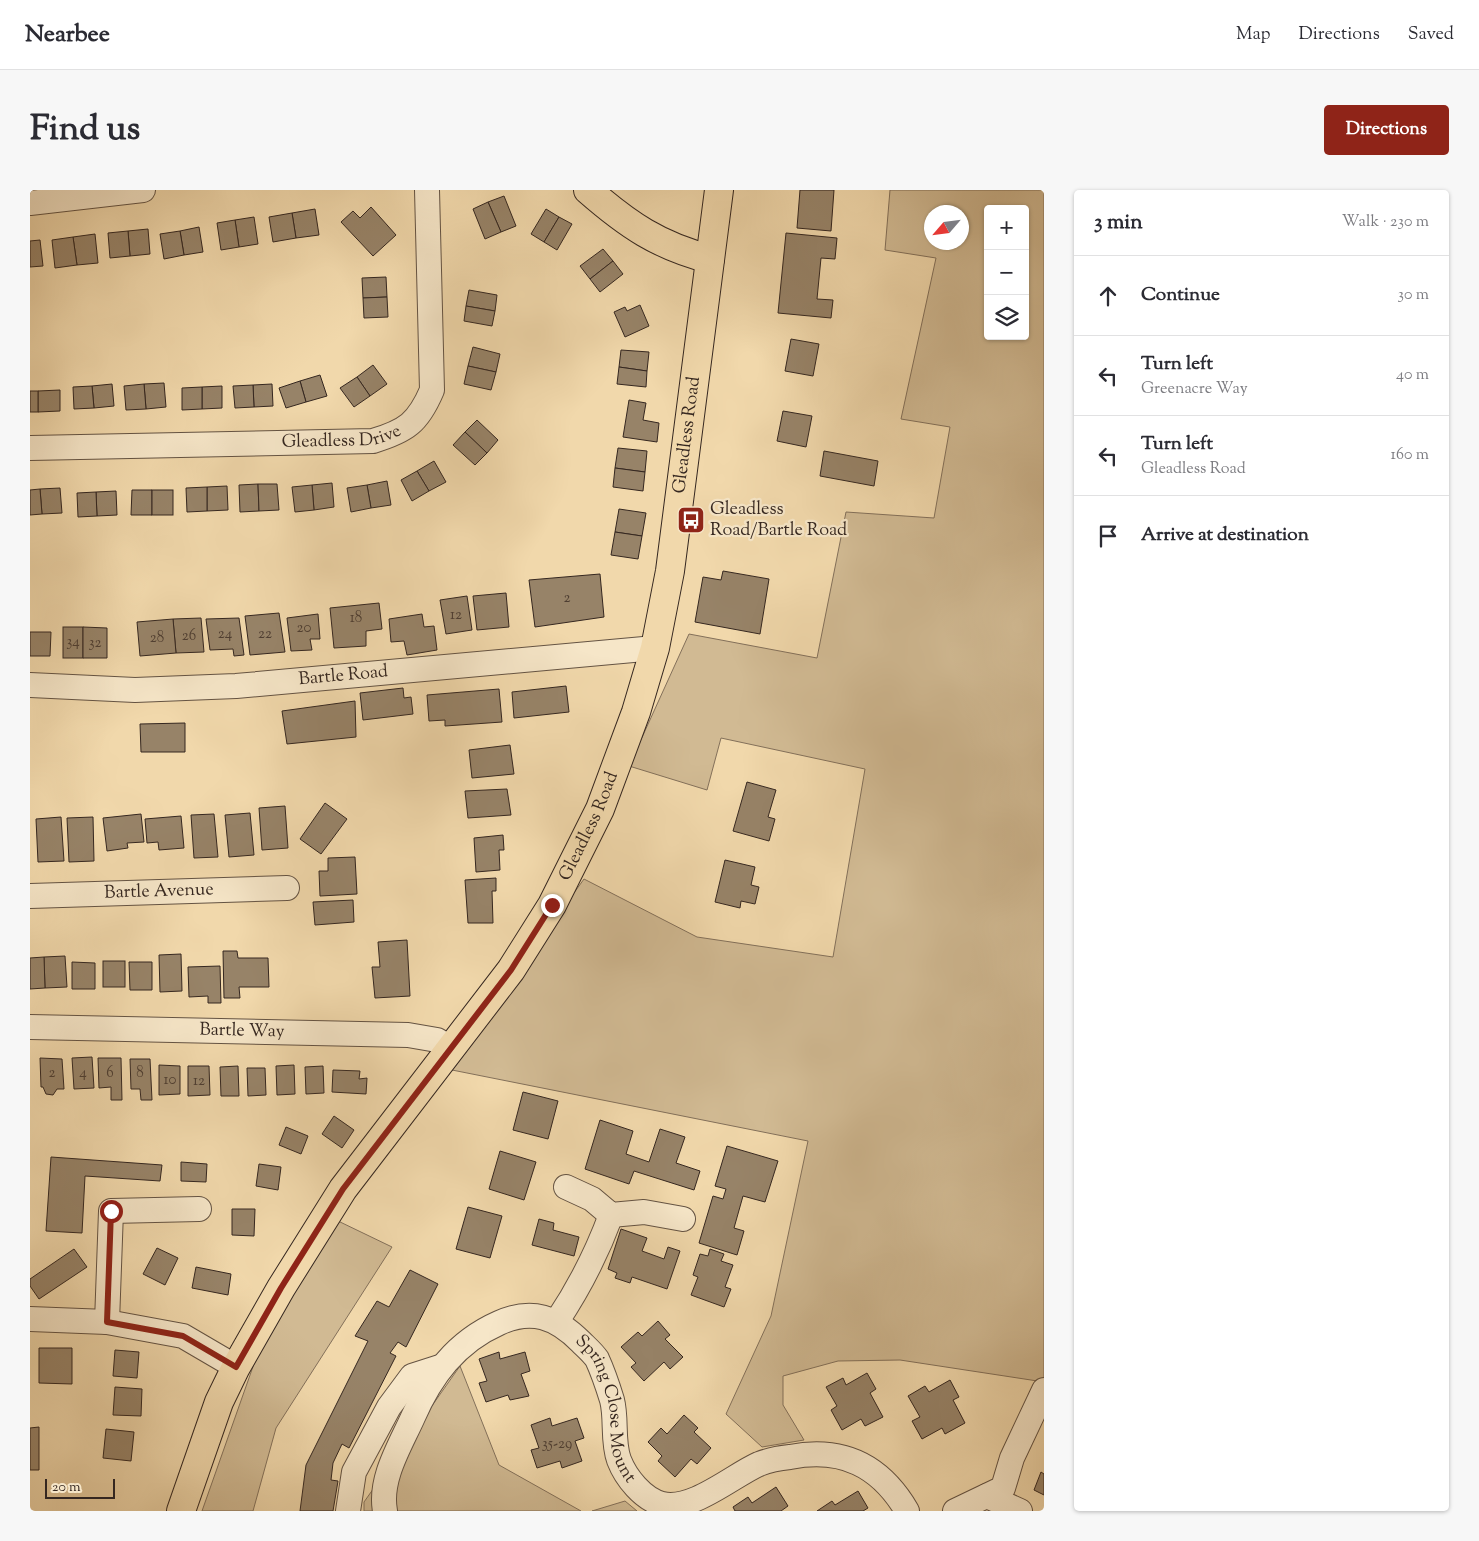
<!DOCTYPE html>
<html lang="en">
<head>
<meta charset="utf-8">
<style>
  body { margin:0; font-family:"Sorts Mill Goudy",serif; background:#f7f7f7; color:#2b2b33 }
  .controls { position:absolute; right:15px; top:15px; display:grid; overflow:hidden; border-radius:5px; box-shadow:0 1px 4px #0004 }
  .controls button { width:45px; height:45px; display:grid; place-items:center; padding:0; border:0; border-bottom:1px solid #e1e1e2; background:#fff; color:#2b2b33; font:25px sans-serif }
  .compass { position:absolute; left:894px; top:15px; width:45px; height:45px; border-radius:50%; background:#fff; box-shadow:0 1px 4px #0004; rotate:242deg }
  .scale { position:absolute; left:15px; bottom:12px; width:70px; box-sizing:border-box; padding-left:5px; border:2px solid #352720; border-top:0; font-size:14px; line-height:18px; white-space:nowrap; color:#352720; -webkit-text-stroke:4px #f6e6c8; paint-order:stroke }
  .stop { position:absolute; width:15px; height:15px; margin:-11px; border:4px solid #8f2418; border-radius:50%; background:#fff }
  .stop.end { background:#8f2418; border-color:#fff; box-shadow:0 1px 5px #0008 }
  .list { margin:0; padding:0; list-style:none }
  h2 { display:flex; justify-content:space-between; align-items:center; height:65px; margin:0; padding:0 20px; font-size:21px }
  h2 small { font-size:16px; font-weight:400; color:#7c7c81 }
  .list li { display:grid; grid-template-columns:32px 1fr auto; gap:15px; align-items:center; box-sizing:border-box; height:80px; padding:0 20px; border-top:1px solid #e1e1e2 }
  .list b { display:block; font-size:19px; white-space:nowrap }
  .list p { margin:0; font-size:16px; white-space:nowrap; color:#7c7c81 }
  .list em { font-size:16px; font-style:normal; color:#7c7c81 }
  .icon { flex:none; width:28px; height:28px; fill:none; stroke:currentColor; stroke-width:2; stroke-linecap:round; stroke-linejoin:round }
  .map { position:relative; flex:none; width:1014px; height:1321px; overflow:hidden; border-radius:5px }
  header { display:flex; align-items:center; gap:30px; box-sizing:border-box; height:70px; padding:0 25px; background:#fff; border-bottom:1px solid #e1e1e2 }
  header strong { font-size:24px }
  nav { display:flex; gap:28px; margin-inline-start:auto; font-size:18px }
  .intro { display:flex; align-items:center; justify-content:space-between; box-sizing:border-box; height:120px; padding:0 30px }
  h1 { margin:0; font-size:35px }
  .button { padding:12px 22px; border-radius:5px; background:#8f2418; color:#fff; font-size:18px; font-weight:700 }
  main { display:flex; gap:30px; padding:0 30px }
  aside { flex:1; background:#fff; border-radius:5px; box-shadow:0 1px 4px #0004 }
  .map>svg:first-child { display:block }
</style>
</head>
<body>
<header>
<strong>Nearbee</strong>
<nav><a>Map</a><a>Directions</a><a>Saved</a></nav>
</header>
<div class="intro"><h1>Find us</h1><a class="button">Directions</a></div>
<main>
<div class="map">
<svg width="1014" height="1321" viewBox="0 0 1014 1321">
  <rect width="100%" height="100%" fill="#f1d8ab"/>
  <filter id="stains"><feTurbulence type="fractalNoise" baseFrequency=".004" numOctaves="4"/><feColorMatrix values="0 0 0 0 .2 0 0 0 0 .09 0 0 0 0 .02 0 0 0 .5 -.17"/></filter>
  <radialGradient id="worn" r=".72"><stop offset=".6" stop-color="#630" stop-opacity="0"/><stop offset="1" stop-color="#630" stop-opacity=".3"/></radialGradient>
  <g fill="#d1ba93" stroke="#83705a" fill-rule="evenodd">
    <path d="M860 0H1014V1192L870 1170 808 1171 753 1186V1215L774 1250 732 1257 696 1224 741 1126 778 951 417 879 554 689 667 747 803 767 835 579 691 548 677 600 599 576 659 444 787 468 816 322 904 328 920 237 871 229 906 68 855 60ZM958 19H995V146H958ZM902 22H932V52H902Z"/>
    <polygon points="306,1030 362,1057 246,1238 223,1321 172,1321 237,1137"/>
    <polygon points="430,1176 469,1275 551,1321 334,1321 334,1312"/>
    <polygon points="595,1311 607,1321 562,1321"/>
  </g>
  <g fill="#978368" stroke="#352720">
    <polygon points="770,0 804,0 801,41 767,38"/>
    <polygon points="474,6 486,36 471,42 458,12"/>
    <polygon points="458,12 471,42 455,49 443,19"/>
    <polygon points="341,17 366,45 343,66 311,32 323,21 330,28"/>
    <polygon points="285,19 289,45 266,48 262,23"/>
    <polygon points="516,19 529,27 514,52 501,44"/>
    <polygon points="262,23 266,48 243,52 239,27"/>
    <polygon points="224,27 228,54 209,57 205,30"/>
    <polygon points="529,27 542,34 527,60 514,52"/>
    <polygon points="205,30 209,57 191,60 187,33"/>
    <polygon points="169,37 173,62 154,65 150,41"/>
    <polygon points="118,39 120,64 100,66 98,41"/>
    <polygon points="98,41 100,66 80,68 78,43"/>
    <polygon points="150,41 154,65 134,69 130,44"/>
    <polygon points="756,43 807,48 805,69 791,68 787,109 803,110 801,128 748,123"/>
    <polygon points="65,44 68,73 47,75 43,47"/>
    <polygon points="43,47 47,75 25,78 22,50"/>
    <polygon points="10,50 13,76 0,77 0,51"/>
    <polygon points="573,59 583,71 560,89 550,76"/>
    <polygon points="583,71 593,84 570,102 560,89"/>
    <polygon points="356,87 357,107 333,108 332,88"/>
    <polygon points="439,100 467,105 465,121 436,116"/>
    <polygon points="357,107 358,127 334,128 333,108"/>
    <polygon points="610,115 619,136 595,147 584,122 595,117 597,121"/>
    <polygon points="436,116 465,121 462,136 434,131"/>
    <polygon points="761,149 789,154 783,186 755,181"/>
    <polygon points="443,157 470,164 466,182 438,176"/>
    <polygon points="591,160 619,162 617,181 589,177"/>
    <polygon points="343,175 357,194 340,206 327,187"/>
    <polygon points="438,176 466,182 461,200 434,194"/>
    <polygon points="589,177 617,181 616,197 587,194"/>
    <polygon points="290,185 297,206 276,212 270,191"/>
    <polygon points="327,187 340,206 324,217 310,198"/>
    <polygon points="270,191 276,212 256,218 249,198"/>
    <polygon points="134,193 136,217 116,219 114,194"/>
    <polygon points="82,194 84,216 64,218 62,196"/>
    <polygon points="114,194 116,219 96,220 94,196"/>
    <polygon points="242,194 243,216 224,217 223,195"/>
    <polygon points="223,195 224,217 205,218 203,196"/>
    <polygon points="62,196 64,218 44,219 43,197"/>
    <polygon points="192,196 192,218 172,219 172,197"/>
    <polygon points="172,197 172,219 152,220 152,198"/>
    <polygon points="30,200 30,221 8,222 8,201"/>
    <rect x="0" y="201" width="8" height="21"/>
    <polygon points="599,210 616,213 613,230 629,233 627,252 593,247"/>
    <polygon points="753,221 782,226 776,257 747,251"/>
    <polygon points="447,230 468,250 457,263 435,242"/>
    <polygon points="435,242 457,263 445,275 423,255"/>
    <polygon points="588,258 617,261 615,282 585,278"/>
    <polygon points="794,261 848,271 844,296 790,286"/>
    <polygon points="404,271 416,292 399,301 387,281"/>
    <polygon points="585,278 615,282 613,301 583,297"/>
    <polygon points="387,281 399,301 382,311 371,290"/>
    <polygon points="357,291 361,315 341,318 337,295"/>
    <polygon points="302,293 304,317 284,320 282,295"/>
    <polygon points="228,294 229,321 210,322 209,295"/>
    <polygon points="228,294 247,294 249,320 229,321"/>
    <polygon points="282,295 284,320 265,322 262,297"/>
    <polygon points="337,295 341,318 321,322 317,298"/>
    <polygon points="197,296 198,320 177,321 177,297"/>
    <polygon points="177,297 177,321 157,322 156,298"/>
    <polygon points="30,298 32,323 12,324 10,299"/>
    <polygon points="10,299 12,324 0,325 0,300"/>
    <polygon points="102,300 122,300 122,325 101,325"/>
    <rect x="122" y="300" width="21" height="25"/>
    <polygon points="86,301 87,325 67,326 66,302"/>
    <polygon points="66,302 67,326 48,327 47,303"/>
    <polygon points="589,319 616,323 612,346 585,342"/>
    <polygon points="585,342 612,346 608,369 581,365"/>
    <polygon points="693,381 739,389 730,444 665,432 673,387 691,390"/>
    <polygon points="570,384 574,427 505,437 499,390"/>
    <polygon points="476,403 479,437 447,440 443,406"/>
    <polygon points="437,406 442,440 416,444 410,410"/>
    <polygon points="349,413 352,439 336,441 336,456 304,458 300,418"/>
    <polygon points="249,423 255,462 220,465 215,426"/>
    <polygon points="288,424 290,449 280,449 282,460 261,461 257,428"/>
    <polygon points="392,424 394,437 404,436 407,460 377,465 374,451 361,452 359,429"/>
    <polygon points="171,428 174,462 146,463 143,429"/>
    <polygon points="209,428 214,465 204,466 203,459 180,460 176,429"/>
    <polygon points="143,429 146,463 110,466 107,432"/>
    <rect x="33" y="437" width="20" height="31"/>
    <polygon points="53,437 77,438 77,468 53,468"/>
    <polygon points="0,442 21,442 20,466 0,466"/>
    <polygon points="536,496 539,522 484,528 482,502"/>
    <polygon points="373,498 374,508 381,507 383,524 333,530 330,503"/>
    <polygon points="469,499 472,532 415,536 415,530 399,531 397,505"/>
    <polygon points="325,511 326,547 257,554 252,521"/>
    <polygon points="155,533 155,562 111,562 110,534"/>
    <polygon points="480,555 484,584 442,588 439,560"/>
    <polygon points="717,592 746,600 738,627 745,629 739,651 703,641"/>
    <polygon points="477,599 481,625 438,628 435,601"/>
    <polygon points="295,613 317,629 291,664 270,649"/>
    <polygon points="255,616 258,658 232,660 229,618"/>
    <polygon points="220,623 224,665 199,667 195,625"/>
    <polygon points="111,624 114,652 97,653 98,658 77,661 73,628"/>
    <polygon points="184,624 188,667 164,668 161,625"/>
    <polygon points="151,626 154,658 129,660 128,652 117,653 115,629"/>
    <polygon points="31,627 34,671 8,672 6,629"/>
    <polygon points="63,627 64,671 39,672 37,628"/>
    <polygon points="473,645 474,660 469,660 470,680 446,682 444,648"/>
    <polygon points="325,667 327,704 290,706 289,681 298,681 298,668"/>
    <polygon points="695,670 725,677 721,695 729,697 725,714 711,711 710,718 685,712"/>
    <polygon points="466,688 466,701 462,701 463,733 438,733 435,690"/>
    <polygon points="323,710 324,732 285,735 283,712"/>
    <polygon points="377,750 380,806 345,808 342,777 350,777 348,752"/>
    <polygon points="193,761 207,761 208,768 238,768 239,797 209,797 210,808 194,808"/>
    <polygon points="151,764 152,801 130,802 129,765"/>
    <polygon points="35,766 37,797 15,798 14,767"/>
    <polygon points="14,767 15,798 0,799 0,768"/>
    <rect x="73" y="771" width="22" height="26"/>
    <polygon points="42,772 65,773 65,799 42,799"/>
    <polygon points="99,772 122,772 122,800 100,800"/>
    <polygon points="190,776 191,813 178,813 178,806 159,807 158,777"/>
    <polygon points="62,867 64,898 44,899 42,868"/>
    <polygon points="10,868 32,869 34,899 27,899 23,905 16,904 13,897 11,897"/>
    <polygon points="68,868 91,868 92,910 81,910 81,897 69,898"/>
    <polygon points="100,869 120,869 122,910 111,910 110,899 101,899"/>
    <polygon points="129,875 150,876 150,904 129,905"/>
    <polygon points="264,875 265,904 247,905 246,876"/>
    <polygon points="158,876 179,876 180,905 158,906"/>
    <polygon points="208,876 209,906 191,906 190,877"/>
    <polygon points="293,876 294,903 276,904 275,877"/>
    <polygon points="217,878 235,878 236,905 218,906"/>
    <polygon points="303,880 330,881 329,889 337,888 336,904 302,902"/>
    <polygon points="493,902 528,911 518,949 483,940"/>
    <polygon points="304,926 324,940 312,958 292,944"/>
    <polygon points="570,930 603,941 596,964 619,972 630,939 655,947 646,973 670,981 664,1000 604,981 599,994 555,979"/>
    <polygon points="256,937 278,946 271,964 249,955"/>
    <polygon points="697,956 748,971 735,1012 713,1006 704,1038 714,1041 707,1065 669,1053 683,1006 693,1009 696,999 685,996"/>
    <polygon points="470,961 506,972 494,1010 459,999"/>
    <polygon points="21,967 132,975 130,991 55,986 52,1043 16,1041"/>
    <polygon points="151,972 177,974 176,992 151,991"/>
    <polygon points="229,974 251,977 248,1000 226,996"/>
    <polygon points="438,1017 472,1026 460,1068 426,1059"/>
    <polygon points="202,1019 225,1019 224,1046 202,1045"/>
    <polygon points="509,1029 524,1033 523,1040 549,1047 544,1066 502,1055"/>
    <polygon points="591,1039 617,1048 612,1061 634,1069 638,1057 650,1061 637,1099 602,1087 600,1093 585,1088 587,1083 578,1079"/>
    <polygon points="127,1058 148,1068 135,1095 113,1084"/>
    <polygon points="44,1059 57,1077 9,1109 0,1096 0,1089"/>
    <polygon points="680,1059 694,1064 691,1071 703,1075 695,1097 701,1099 694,1117 661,1105 668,1087 663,1085 670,1064 678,1066"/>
    <polygon points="166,1077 201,1084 198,1105 162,1098"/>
    <polygon points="380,1080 408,1094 376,1157 368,1152 360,1163 366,1166 319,1258 312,1254 303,1273 301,1290 308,1291 303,1321 270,1321 276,1275 338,1151 325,1146 347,1111 359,1117"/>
    <polygon points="628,1131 640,1145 635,1149 653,1167 640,1179 634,1172 614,1191 601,1177 606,1173 591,1157 608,1142 612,1146"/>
    <polygon points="9,1158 42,1158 42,1194 9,1193"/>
    <polygon points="85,1160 109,1162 107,1188 83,1186"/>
    <polygon points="469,1162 470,1169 495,1162 500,1181 491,1184 499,1206 480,1210 478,1205 456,1212 449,1193 457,1191 449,1169"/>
    <polygon points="837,1183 846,1199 840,1203 853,1227 835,1236 831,1229 812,1240 801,1220 807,1216 796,1197 813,1188 816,1195"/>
    <polygon points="920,1190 929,1207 923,1210 935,1233 915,1244 912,1238 892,1249 882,1231 890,1227 878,1206 895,1196 899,1202"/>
    <polygon points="85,1197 112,1199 111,1226 83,1225"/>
    <polygon points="654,1225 668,1238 664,1242 681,1258 667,1274 661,1269 645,1287 628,1271 632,1266 618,1252 631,1238 637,1244"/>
    <polygon points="520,1228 522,1236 547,1228 554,1248 545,1251 552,1271 532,1278 530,1271 507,1278 501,1260 509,1258 501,1235"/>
    <polygon points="9,1237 9,1280 0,1280 0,1238"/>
    <polygon points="76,1239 104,1242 101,1271 73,1268"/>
    <polygon points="1011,1282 1014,1284 1014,1305 1004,1300"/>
    <polygon points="746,1297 758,1316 751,1321 705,1321 703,1317 718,1307 722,1313"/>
    <polygon points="828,1301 838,1318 833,1321 787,1321 802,1311 805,1315"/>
  </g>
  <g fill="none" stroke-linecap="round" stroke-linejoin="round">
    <g stroke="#645343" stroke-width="26">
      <g id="minor">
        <polyline points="0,13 113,0"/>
        <path id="s1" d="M0 258 343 251C376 241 388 233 402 200L397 0"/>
        <path id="s2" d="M0 495 105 500 206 496 625 458"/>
        <path id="s3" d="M0 706 257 698"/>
        <path id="s4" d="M0 837 378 845 407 850 422 859"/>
        <polyline points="536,997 562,1009 581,1025 614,1022 653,1029"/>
        <polyline points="0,1129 77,1132 153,1146 206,1177"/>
        <path d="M527 1131C549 1098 567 1063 581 1025"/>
        <polyline points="77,1132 81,1021 169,1019"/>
        <polyline points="957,1306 990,1321"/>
        <polyline points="318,1321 324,1282 359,1217 382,1186 410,1177"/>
        <path id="s5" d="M355 1321C349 1289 370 1256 383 1227 401 1186 426 1152 469 1133 502 1118 526 1127 551 1152 556 1157 563 1163 567 1169 573 1182 578 1197 582 1210 587 1229 582 1251 589 1270 596 1288 613 1309 632 1314 663 1321 702 1286 729 1274 739 1270 750 1268 760 1267 812 1257 850 1275 877 1321"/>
        <polyline points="925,1321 973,1298 982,1268 1014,1200"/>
      </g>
    </g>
    <g stroke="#352720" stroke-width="30">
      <g id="major">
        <path d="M558 0C598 35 629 56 680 69"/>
        <path id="s6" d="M151 1321 189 1212 206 1177 251 1098 313 999 481 780 522 715 570 619 606 522 625 458 640 381 689 0"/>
      </g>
    </g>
    <use href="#minor" stroke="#f6e6c8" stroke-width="24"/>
    <use href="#major" stroke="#f1d8ab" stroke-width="28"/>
  </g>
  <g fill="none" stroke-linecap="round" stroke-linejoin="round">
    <polyline stroke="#8f2418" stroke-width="6" points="81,1021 77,1132 153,1146 206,1177 251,1098 313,999 481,780 522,715"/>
  </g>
  <defs>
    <g id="bus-square" transform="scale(1.4375)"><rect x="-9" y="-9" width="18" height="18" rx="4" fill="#8f2418" stroke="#f6e6c8"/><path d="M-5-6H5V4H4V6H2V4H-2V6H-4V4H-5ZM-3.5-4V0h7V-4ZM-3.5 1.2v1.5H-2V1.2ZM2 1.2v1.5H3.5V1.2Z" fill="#fff"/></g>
  </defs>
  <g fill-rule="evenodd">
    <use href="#bus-square" x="661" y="330"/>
  </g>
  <g text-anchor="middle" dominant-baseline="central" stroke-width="4.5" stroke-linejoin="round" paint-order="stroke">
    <g font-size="15" fill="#4e3e32">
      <text x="537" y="408">2</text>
      <text x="426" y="425">12</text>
      <text x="326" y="428">18</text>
      <text x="274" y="438">20</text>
      <text x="195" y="444">24</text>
      <text x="235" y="444">22</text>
      <text x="159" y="446">26</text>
      <text x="127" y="448">28</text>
      <text x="43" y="452">34</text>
      <text x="65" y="453">32</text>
      <text x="22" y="883">2</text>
      <text x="53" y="883">4</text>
      <text x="80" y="883">6</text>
      <text x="110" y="883">8</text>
      <text x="140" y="890">10</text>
      <text x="169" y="891">12</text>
      <text x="527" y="1254">35-29</text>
    </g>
    <g font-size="18" fill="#352720" stroke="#f6e6c8">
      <text stroke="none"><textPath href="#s1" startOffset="312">Gleadless Drive</textPath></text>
      <text stroke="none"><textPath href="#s6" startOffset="1208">Gleadless Road</textPath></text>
      <text stroke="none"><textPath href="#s2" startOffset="314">Bartle Road</textPath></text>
      <text stroke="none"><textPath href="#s6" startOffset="802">Gleadless Road</textPath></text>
      <text stroke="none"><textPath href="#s3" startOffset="129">Bartle Avenue</textPath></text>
      <text stroke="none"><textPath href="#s4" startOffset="212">Bartle Way</textPath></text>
      <text stroke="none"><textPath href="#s5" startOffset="395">Spring Close Mount</textPath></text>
    </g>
    <g font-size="18" fill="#352720" stroke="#f6e6c8" text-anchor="start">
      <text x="680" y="320">Gleadless<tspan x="680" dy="21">Road/Bartle Road</tspan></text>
    </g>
  </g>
  <rect width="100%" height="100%" filter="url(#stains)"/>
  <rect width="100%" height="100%" fill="url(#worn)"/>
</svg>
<div class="controls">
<button>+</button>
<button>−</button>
<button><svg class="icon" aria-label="layers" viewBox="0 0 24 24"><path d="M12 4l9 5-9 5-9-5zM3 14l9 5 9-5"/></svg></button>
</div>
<svg class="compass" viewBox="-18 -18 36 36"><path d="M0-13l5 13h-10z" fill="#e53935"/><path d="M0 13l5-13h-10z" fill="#7c7c81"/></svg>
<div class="scale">20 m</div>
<div class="stop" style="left:81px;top:1021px"></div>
<div class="stop end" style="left:522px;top:715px"></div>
</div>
<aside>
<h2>3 min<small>Walk · 230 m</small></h2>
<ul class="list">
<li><svg class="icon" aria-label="ahead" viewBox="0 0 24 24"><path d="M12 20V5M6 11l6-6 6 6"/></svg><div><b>Continue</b></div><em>30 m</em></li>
<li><svg class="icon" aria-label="left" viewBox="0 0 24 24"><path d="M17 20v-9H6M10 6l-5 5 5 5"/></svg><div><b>Turn left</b><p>Greenacre Way</p></div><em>40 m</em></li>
<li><svg class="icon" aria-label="left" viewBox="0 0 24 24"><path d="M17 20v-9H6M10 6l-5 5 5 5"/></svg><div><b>Turn left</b><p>Gleadless Road</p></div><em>160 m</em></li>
<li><svg class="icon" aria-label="arrive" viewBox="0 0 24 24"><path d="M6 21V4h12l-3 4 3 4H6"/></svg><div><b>Arrive at destination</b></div></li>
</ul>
</aside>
</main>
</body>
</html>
